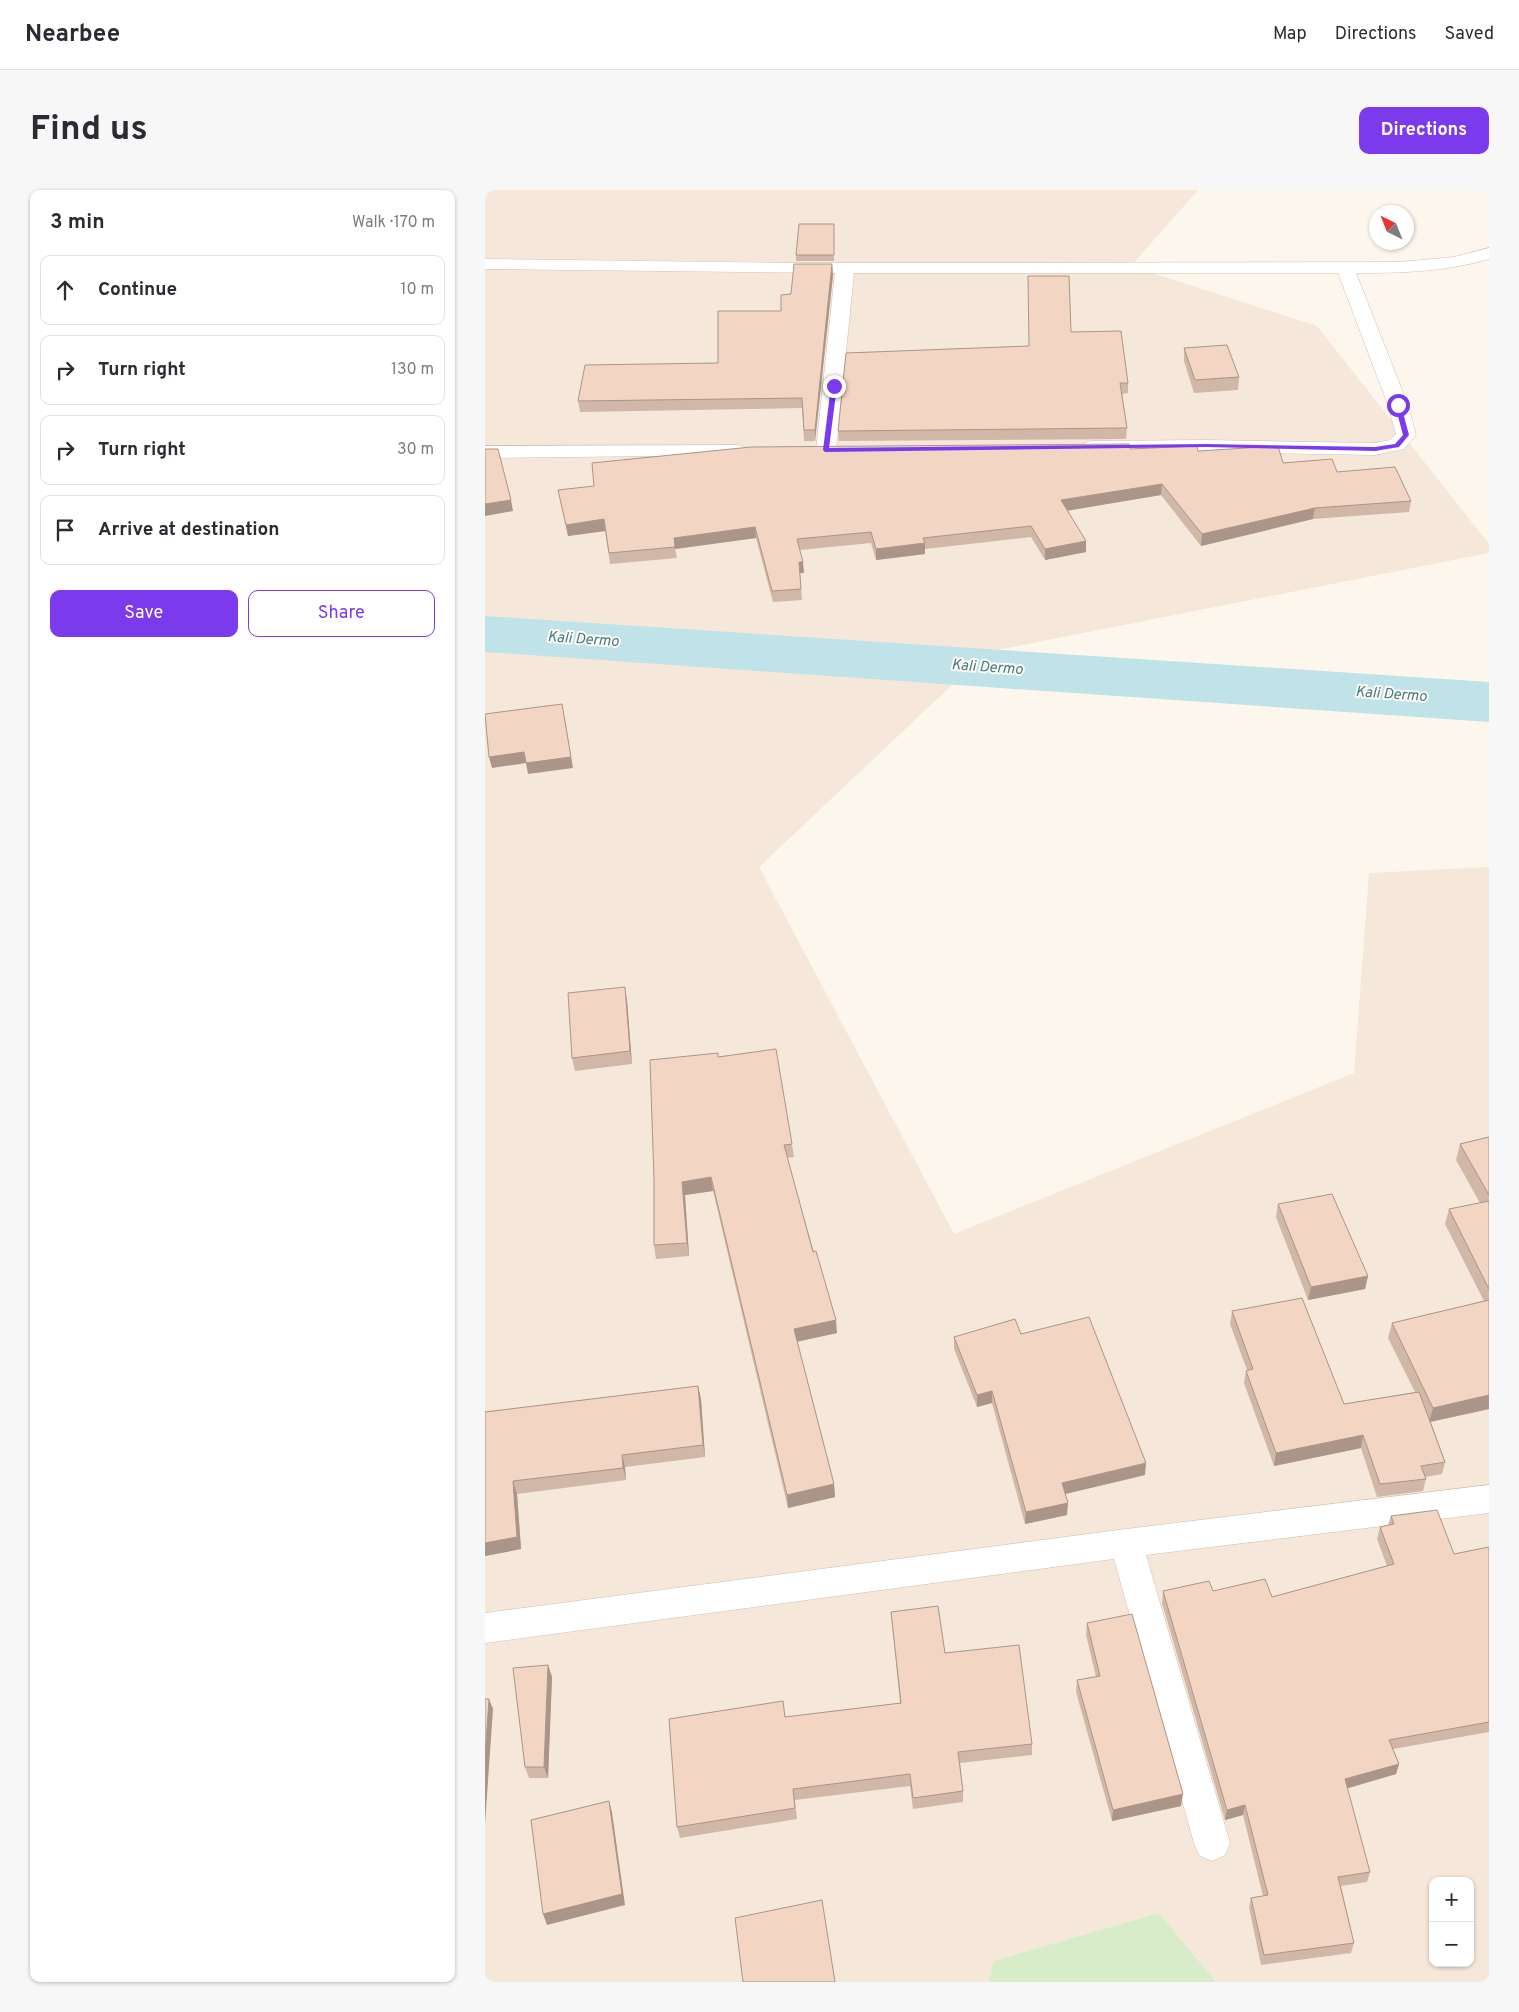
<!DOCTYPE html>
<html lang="en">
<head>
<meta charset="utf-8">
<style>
  body { margin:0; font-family:Overpass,sans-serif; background:#f7f7f7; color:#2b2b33 }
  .controls { position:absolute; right:15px; bottom:15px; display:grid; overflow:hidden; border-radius:10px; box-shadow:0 1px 4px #0004 }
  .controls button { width:45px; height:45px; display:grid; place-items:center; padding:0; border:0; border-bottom:1px solid #e1e1e2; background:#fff; color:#2b2b33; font:25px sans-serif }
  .compass { position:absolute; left:884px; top:15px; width:45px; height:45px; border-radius:50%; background:#fff; box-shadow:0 1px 4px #0004; rotate:317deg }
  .stop { position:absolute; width:15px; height:15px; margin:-11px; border:4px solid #7c3aed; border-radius:50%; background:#fff }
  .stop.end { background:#7c3aed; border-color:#fff; box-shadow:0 1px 5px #0008 }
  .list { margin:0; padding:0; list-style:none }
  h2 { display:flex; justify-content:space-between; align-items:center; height:65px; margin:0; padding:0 20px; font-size:21px }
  h2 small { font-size:16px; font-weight:400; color:#7c7c81 }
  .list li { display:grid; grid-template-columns:32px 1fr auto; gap:15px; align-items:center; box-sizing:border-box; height:70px; margin:0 10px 10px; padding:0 10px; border:1px solid #e1e1e2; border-radius:10px }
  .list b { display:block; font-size:19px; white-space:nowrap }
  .list em { font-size:16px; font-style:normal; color:#7c7c81 }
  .actions { display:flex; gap:10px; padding:15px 20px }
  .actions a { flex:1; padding:11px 0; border:1px solid #7c3aed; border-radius:10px; text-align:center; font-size:18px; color:#7c3aed }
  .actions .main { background:#7c3aed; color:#fff }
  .icon { flex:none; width:28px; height:28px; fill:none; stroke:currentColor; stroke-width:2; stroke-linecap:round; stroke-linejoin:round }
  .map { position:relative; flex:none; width:1004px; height:1792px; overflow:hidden; border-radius:10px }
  header { display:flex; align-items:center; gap:30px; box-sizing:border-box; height:70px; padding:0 25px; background:#fff; border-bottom:1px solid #e1e1e2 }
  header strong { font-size:24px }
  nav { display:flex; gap:28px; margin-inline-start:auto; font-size:18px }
  .intro { display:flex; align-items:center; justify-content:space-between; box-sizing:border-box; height:120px; padding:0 30px }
  h1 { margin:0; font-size:35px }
  .button { padding:12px 22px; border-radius:10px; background:#7c3aed; color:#fff; font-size:18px; font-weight:700 }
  main { display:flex; gap:30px; padding:0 30px }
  aside { flex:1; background:#fff; border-radius:10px; box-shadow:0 1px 4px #0004 }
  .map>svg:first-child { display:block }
</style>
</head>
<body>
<header>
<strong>Nearbee</strong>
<nav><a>Map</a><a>Directions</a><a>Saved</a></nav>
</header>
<div class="intro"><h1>Find us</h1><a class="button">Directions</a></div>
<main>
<aside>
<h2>3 min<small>Walk · 170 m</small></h2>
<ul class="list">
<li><svg class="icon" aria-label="ahead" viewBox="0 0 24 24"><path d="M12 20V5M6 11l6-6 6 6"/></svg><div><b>Continue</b></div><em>10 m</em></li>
<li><svg class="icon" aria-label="right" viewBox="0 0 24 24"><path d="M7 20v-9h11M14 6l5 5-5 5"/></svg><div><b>Turn right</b></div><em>130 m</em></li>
<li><svg class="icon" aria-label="right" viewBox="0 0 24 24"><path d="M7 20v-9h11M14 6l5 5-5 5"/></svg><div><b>Turn right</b></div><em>30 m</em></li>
<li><svg class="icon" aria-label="arrive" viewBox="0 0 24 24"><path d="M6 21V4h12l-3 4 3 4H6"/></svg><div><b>Arrive at destination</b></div></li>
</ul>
<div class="actions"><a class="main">Save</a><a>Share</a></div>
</aside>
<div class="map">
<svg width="1004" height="1792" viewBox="0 0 1004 1792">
  <rect width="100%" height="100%" fill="#fdf6ec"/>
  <path fill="#f5e8da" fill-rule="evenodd" d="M0 0H713L646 76 832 136 1004 354V363L502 462 274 677 469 1044 869 883 884 683 1004 677V1792H731L674 1723 508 1771 504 1792H0ZM948 1691H985V1773H948Z"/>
  <polygon fill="#d8ecc9" points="674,1723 731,1792 504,1792 508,1771"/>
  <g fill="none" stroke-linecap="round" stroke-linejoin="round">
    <polygon fill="#bfe3e8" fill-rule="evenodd" points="0,426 1004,492 1004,532 0,462"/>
    <g stroke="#d1beb0" stroke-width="1">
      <g id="minor">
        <path d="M1004 58V69C960 82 916 83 871 83L923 215 931 245 919 259 890 265 721 262 606 263 599 261 596 257 599 253 606 251 721 250 890 253 905 250 911 244 903 215 853 83H369L351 260 348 264 341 266 334 264 331 260 350 83 0 79V69L308 73 915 72 969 67Z"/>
        <polygon points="253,255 260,257 263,261 260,265 0,268 0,256"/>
        <polygon points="1004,1295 1004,1323 661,1365 745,1653 740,1665 727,1671 714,1665 709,1653 629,1369 0,1453 0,1423 641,1339"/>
      </g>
    </g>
    <use href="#minor" fill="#fff" fill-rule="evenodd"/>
  </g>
  <g fill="#d1b7a8">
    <polygon points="349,34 349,71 311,71 311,65"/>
    <polygon points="347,74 348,85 330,251 319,251 317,218 95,222 93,211 233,173 296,121 306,104"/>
    <polygon points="586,142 643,193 643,203 637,204 642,238 641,249 354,251 353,241"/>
    <polygon points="699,158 754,187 753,200 709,203 699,171"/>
    <polygon points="645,259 713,261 798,273 852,282 926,311 924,322 828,329 716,356 676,305 582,320 601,351 601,362 560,370 546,347 440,359 440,364 391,370 386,353 315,360 319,383 315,383 317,410 288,412 271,348 190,359 192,368 125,374 120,341 83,346 73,300"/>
    <polygon points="142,810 147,874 90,881 87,868"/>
    <polygon points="233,867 307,954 309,967 302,968 352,1143 312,1152 349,1294 350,1307 303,1318 228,1001 200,1005 204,1066 171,1069 169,1055"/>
    <polygon points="1004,947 1004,1219 946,1232 960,1272 957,1284 940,1287 941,1289 938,1301 892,1307 876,1258 789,1276 759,1193 761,1181 762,1180 745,1134 747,1121 859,1214 930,1202 903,1148 907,1133 999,1111 960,1034 964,1019 995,1013 971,970 975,954"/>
    <polygon points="793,1014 883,1086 880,1099 823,1110 791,1027"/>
    <polygon points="536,1144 660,1285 580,1304 582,1325 540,1334 507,1213 492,1217 469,1159 469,1147"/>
    <polygon points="213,1196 216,1209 220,1267 140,1277 141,1290 32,1304 36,1359 0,1366 0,1222"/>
    <polygon points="906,1326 969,1364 1004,1357 1004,1542 908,1559 914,1574 911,1584 862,1598 885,1682 882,1692 856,1696 869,1753 866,1763 776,1775 764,1717 766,1708 778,1706 758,1625 740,1630 677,1413 678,1401 728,1401 787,1407 902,1376 892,1349 895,1337 903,1335"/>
    <polygon points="406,1422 460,1463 547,1554 547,1565 475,1573 478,1601 478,1612 428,1619 425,1596 310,1610 312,1629 195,1648 192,1637 301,1527 415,1513"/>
    <polygon points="602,1433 696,1616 627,1631 591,1502 592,1490 611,1487 601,1445"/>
    <polygon points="63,1475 67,1487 63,1588 44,1588 40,1577"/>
  </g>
  <g fill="#aa9588">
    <polygon points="347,74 348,85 330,251 330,240"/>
    <polygon points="677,294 676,305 575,322 576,310"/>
    <polygon points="26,310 28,321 0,326 0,314"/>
    <polygon points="830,318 828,329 716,356 717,344"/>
    <polygon points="119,329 120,341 83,346 81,335"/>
    <polygon points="270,337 271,348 190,359 189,348"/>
    <polygon points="601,351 601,362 560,370 560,359"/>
    <polygon points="440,353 440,364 391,370 391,359"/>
    <polygon points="314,372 318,372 319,383 314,383"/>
    <polygon points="77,514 88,578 43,584 41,573 7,578 4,567"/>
    <polygon points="140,797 142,810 147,874 145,861"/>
    <polygon points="226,987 228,1001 200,1005 204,1066 202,1053 197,992"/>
    <polygon points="883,1086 880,1099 823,1110 826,1097"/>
    <polygon points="351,1130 352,1143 310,1152 309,1139"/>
    <polygon points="213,1196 216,1209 220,1267 218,1255"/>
    <polygon points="507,1201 507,1213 492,1217 492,1205"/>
    <polygon points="1004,1205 1004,1219 944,1232 948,1218"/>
    <polygon points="878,1245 876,1258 789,1276 791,1263"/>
    <polygon points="137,1265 140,1277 141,1290 138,1278"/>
    <polygon points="661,1273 660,1285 576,1305 577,1293"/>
    <polygon points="28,1291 32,1304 36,1359 0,1366 0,1353"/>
    <polygon points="349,1294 350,1307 303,1318 302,1305"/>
    <polygon points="583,1313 582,1325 540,1334 541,1322"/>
    <polygon points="63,1475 67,1487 63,1588 59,1577"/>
    <polygon points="4,1509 8,1519 0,1634 0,1566"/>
    <polygon points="914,1574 911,1584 857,1600 860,1589"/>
    <polygon points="698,1604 696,1616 627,1631 628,1620"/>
    <polygon points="124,1611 127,1622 140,1715 62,1735 58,1724"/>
    <polygon points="760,1615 758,1625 740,1630 742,1620"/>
  </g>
  <g fill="#f3d5c3" stroke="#aa9588">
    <polygon points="314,34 349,34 349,65 311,65"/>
    <polygon points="309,74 347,74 330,240 319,240 317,208 93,211 100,175 233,173 233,121 296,121 296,105 306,104"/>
    <polygon points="543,86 584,86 586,142 636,141 643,193 635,193 642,238 353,241 361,163 544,156"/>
    <polygon points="742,155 754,187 710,190 699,158"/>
    <polygon points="644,254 645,259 712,256 713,261 793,256 798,273 847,269 852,282 910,277 926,311 830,318 717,344 677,294 576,310 601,351 560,359 546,336 438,348 440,353 391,359 386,342 312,349 318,372 314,372 316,399 287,401 270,337 189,348 190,357 124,363 119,329 81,335 73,300 109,296 107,273 266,257"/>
    <polygon points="0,259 13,259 26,310 0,314"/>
    <polygon points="77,514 86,567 41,573 39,562 4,567 0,524"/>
    <polygon points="140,797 145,861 87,868 83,803"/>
    <polygon points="291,859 307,954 299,955 328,1062 331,1061 351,1130 309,1139 349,1294 302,1305 226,987 197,992 202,1053 169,1055 169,990 165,870 233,863 233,867"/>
    <polygon points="1004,947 1004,1005 975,954"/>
    <polygon points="847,1004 883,1086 826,1097 793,1014"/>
    <polygon points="1004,1011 1004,1099 964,1019"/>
    <polygon points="817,1108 859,1214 934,1202 960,1272 936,1276 941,1289 895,1294 878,1245 791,1263 761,1181 768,1179 747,1121"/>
    <polygon points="1004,1110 1004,1205 948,1218 907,1133"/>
    <polygon points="604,1127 661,1273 577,1293 583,1313 541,1322 507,1201 492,1205 469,1147 530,1129 536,1144"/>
    <polygon points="213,1196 218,1255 137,1265 138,1278 28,1291 32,1347 0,1353 0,1222"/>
    <polygon points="952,1320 969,1364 1004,1357 1004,1532 904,1550 914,1574 860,1589 885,1682 853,1687 869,1753 779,1765 766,1708 783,1705 760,1615 742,1620 678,1401 724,1391 728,1401 780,1389 787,1407 909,1374 895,1337 909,1334 906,1326"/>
    <polygon points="453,1416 460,1463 534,1455 547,1554 473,1562 478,1601 428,1608 425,1584 308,1599 310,1618 192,1637 184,1529 298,1511 300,1527 416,1513 406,1422"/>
    <polygon points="647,1424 698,1604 628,1620 592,1490 615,1486 602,1433"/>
    <polygon points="63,1475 59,1577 40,1577 28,1478"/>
    <polygon points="0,1509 4,1509 0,1566"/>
    <polygon points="124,1611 137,1704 58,1724 46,1630"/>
    <polygon points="337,1710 350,1792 258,1792 250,1728"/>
  </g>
  <polygon fill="#7c3aed" points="349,195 352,196 344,258 721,254 890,257 910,254 918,245 910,215 913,213 916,215 924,245 914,257 890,261 721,257 340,262 338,260 346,196"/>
  <g text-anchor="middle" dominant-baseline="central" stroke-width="4" stroke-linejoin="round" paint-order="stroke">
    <g font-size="15" font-style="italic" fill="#437c86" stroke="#fffaf3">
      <text transform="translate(98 450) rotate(4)">Kali Dermo</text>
      <text transform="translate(502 478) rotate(4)">Kali Dermo</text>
      <text transform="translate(906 505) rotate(4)">Kali Dermo</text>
    </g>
  </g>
</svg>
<div class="controls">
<button>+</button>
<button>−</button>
</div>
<svg class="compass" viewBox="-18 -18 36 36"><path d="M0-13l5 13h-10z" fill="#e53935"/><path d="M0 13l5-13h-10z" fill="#7c7c81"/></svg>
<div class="stop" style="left:913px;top:215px"></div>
<div class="stop end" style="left:349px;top:196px"></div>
</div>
</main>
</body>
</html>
